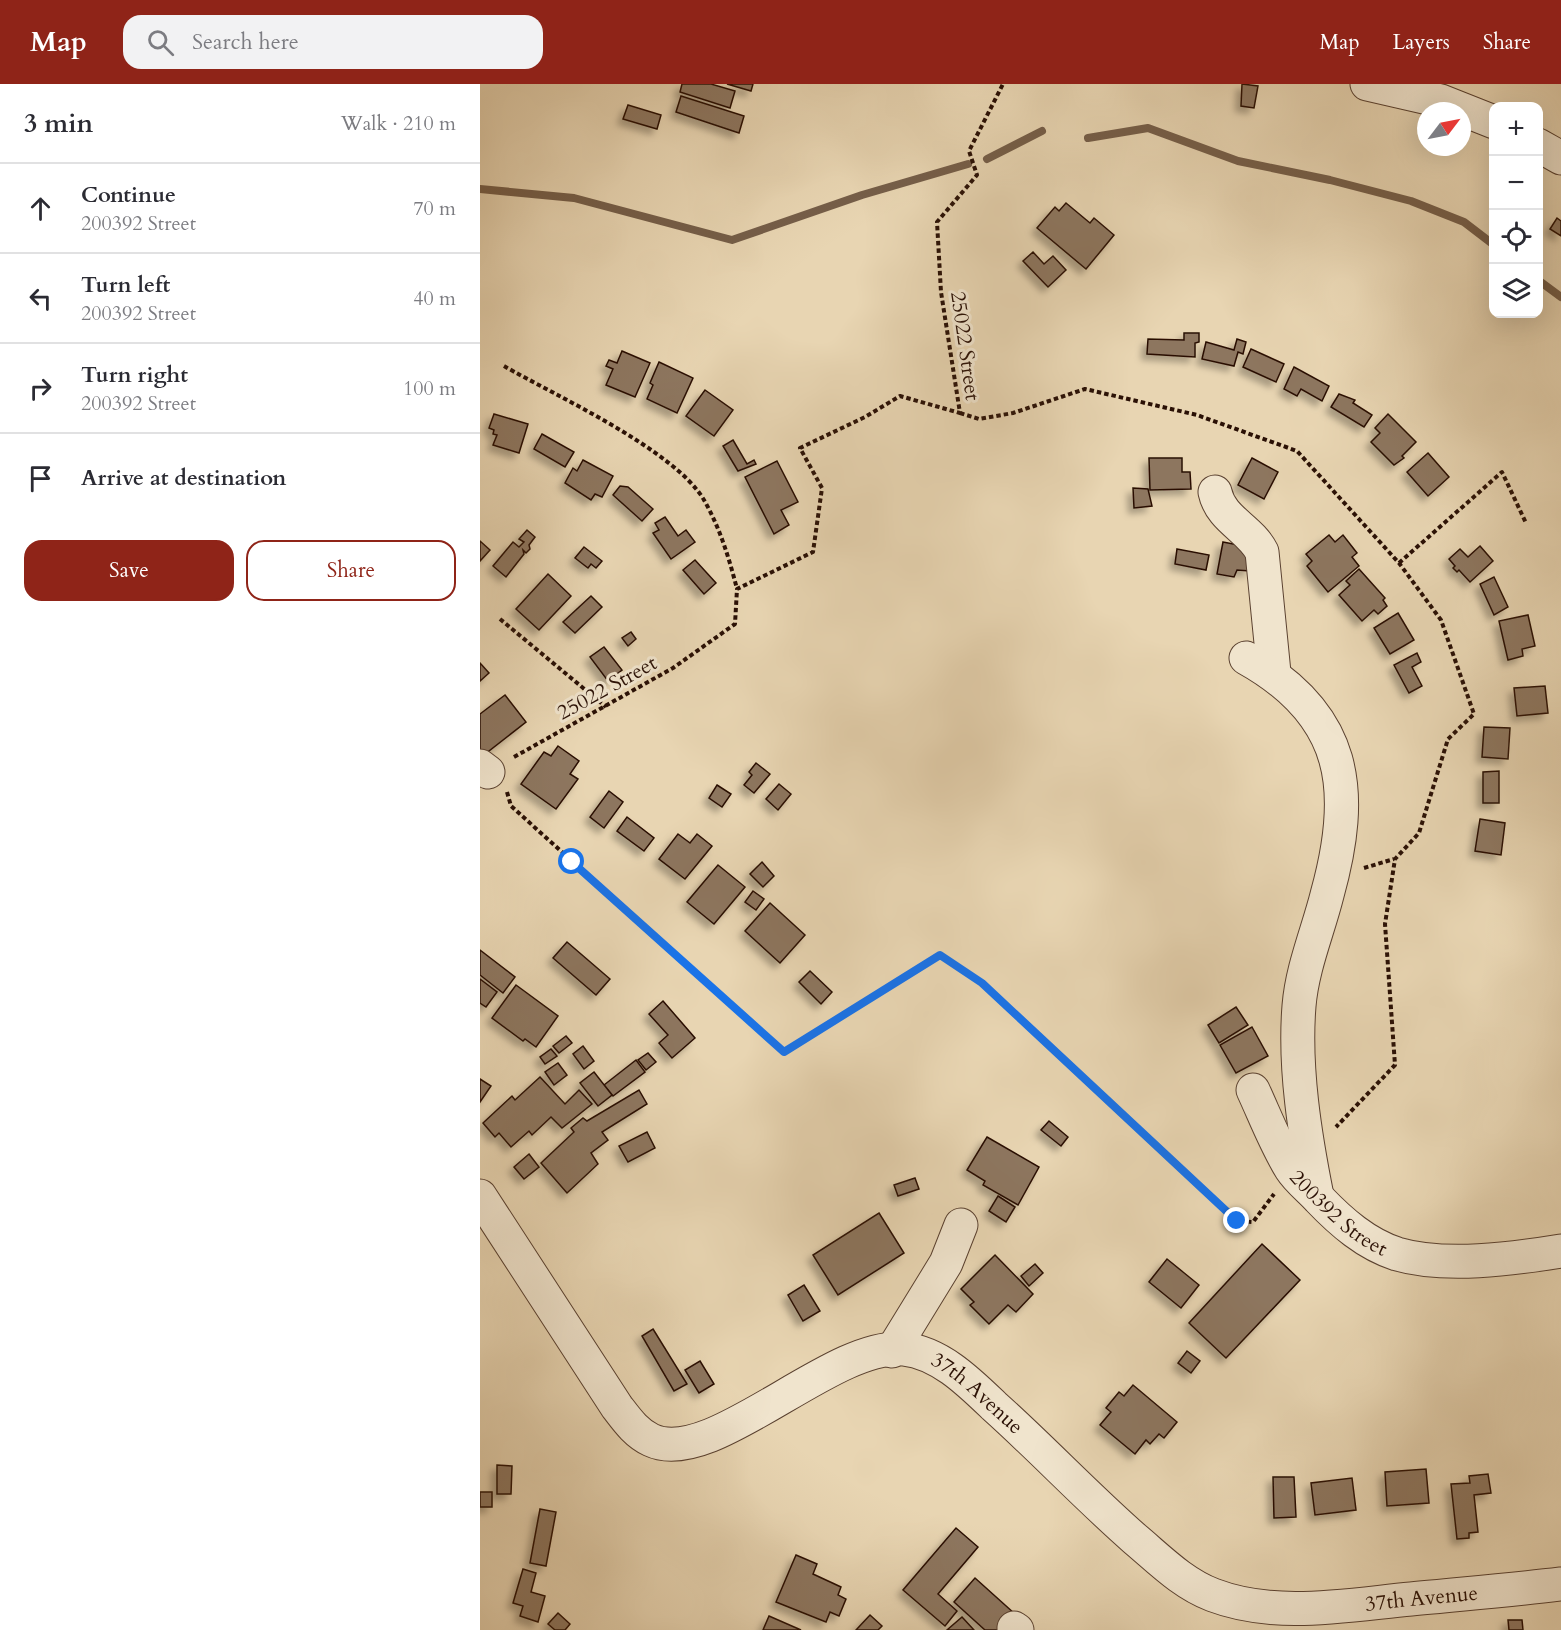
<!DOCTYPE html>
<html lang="en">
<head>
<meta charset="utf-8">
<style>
  body { margin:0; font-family:Cardo,serif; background:#f2f2f3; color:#2b2b33 }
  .controls { position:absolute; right:18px; top:18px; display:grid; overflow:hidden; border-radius:12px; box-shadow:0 6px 24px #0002 }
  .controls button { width:54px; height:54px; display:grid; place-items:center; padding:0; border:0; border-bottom:2px solid #e1e1e2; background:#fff; color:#2b2b33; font:30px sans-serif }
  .compass { position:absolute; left:937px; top:18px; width:54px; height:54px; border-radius:50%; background:#fff; box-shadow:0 6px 24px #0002; rotate:58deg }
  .stop { position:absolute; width:18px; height:18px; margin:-14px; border:4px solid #1a73e8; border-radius:50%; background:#fff }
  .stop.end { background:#1a73e8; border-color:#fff; box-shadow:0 2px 6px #0008 }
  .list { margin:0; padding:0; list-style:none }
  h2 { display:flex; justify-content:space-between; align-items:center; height:78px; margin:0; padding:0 24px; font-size:26px }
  h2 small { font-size:20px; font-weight:400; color:#7c7c81 }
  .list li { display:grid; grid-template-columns:39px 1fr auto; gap:18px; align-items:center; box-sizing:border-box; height:90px; padding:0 24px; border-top:2px solid #e1e1e2 }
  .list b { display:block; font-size:22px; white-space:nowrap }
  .list p { margin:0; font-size:20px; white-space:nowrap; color:#7c7c81 }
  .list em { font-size:20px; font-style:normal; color:#7c7c81 }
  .actions { display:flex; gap:12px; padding:18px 24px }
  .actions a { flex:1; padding:14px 0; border:2px solid #8f2418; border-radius:18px; text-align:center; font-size:21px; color:#8f2418 }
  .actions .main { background:#8f2418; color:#fff }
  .icon { flex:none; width:33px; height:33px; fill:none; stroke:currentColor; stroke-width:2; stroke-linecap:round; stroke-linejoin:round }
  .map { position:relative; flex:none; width:1081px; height:1546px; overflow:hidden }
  header { display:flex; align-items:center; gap:36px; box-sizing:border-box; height:84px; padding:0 30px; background:#8f2418; color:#fff }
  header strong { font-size:28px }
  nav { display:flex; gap:33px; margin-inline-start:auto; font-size:21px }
  .search { width:420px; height:54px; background:#f2f2f3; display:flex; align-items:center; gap:15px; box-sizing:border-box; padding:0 21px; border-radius:18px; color:#7c7c81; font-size:22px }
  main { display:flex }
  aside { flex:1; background:#fff }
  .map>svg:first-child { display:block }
</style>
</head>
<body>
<header>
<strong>Map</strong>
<div class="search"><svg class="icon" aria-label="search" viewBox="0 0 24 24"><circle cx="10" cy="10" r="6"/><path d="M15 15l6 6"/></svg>Search here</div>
<nav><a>Map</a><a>Layers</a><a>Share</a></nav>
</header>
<main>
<aside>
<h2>3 min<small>Walk · 210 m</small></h2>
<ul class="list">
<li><svg class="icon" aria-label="ahead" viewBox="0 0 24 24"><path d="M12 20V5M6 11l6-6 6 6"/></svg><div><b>Continue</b><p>200392 Street</p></div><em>70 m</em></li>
<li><svg class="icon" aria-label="left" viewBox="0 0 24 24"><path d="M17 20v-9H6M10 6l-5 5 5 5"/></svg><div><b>Turn left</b><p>200392 Street</p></div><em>40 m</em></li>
<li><svg class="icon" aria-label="right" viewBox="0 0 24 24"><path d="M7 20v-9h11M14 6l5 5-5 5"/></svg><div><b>Turn right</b><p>200392 Street</p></div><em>100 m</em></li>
<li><svg class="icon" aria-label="arrive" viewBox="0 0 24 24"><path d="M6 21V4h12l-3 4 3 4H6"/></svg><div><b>Arrive at destination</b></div></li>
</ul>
<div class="actions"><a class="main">Save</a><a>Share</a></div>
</aside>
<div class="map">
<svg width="1081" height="1546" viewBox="0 0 1081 1546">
  <defs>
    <filter id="shadow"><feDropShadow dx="-5.5" dy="5.5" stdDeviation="3" flood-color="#0004"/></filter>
  </defs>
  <rect width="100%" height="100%" fill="#e8d5b2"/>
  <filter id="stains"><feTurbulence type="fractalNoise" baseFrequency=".00333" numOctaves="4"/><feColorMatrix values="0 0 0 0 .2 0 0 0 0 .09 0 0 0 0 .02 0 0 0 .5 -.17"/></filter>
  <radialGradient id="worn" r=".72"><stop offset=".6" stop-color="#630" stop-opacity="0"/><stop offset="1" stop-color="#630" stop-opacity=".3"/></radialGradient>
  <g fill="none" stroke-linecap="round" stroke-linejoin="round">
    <g stroke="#755e49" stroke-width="8">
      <polyline points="608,54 668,44 758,77 850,96 931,117 984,138 1014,161"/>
      <polyline points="507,75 562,47"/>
      <polyline points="0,105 94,114 252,156 382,111 488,80"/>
      <polyline points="1058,196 1081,213"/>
    </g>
  </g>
  <g fill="#8d765f" stroke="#2a1005" stroke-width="1.5" filter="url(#shadow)">
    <polygon points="202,0 231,0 255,7 250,24 200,8"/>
    <polygon points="247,0 273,0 271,7"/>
    <polygon points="762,0 778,2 774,24 761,22"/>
    <polygon points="201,12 264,32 259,49 196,28"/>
    <polygon points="148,21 181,31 177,45 143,35"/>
    <polygon points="586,119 610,139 614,134 634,151 606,185 557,144 575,123 579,127"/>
    <polygon points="1077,134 1081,137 1081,152 1070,145"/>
    <polygon points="553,168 564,180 573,172 586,186 568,203 543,177"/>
    <polygon points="704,249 719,249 719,258 715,259 715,273 667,270 668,255 704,256"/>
    <polygon points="757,255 766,258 763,270 758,268 754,282 722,275 726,258 754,266"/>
    <polygon points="771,265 804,280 796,298 763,283"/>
    <polygon points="142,267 170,279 155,313 126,301 133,285 126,282 129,276 137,279"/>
    <polygon points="179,278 213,294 197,329 167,315 173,301 170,299"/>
    <polygon points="814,283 849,302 842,317 821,305 817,312 804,305"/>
    <polygon points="225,306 253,326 234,352 206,332"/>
    <polygon points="859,310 875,316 873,319 892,331 884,343 851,323"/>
    <polygon points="14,330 48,340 39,369 13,361 17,351 13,350 14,346 9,344"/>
    <polygon points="908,330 936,358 922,372 924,374 914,381 891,358 900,349 895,344"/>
    <polygon points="62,350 94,368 85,383 54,365"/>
    <polygon points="253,356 267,380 274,376 276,380 258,387 243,362"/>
    <polygon points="948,369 969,393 948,412 927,388"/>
    <polygon points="669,374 702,374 702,388 710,388 711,405 670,406"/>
    <polygon points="772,374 798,388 784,415 758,401"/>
    <polygon points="103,376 133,392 122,413 115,410 111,416 85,399 93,384 97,387"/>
    <polygon points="297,377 318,418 301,426 309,441 294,450 265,393"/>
    <polygon points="140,402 148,403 173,425 162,437 133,411"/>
    <polygon points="653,404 668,405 672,422 654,424"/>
    <polygon points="185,433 198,452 206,446 215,458 191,475 173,449 179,446 175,439"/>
    <polygon points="47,446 55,453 49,461 50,465 46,469 43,466 44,470 26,493 13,482 33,458 39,463 44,458 39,455"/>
    <polygon points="849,451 855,458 863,451 877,469 872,473 879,482 848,508 827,482 832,477 826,470"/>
    <polygon points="0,457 10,466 0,477"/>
    <polygon points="743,458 769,463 770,487 757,486 754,493 737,490"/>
    <polygon points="1000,462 1013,477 990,498 979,486 977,488 973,484 975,482 969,475 980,465 988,473"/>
    <polygon points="104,463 122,477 116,484 111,480 108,484 95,474"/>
    <polygon points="697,465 729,471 726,486 695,480"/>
    <polygon points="215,476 236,499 224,510 203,486"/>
    <polygon points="879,485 905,514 903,516 907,522 898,530 894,526 882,537 859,511 870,501 866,497"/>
    <polygon points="68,490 91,512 59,546 36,525"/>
    <polygon points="1014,493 1028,523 1014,531 1000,500"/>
    <polygon points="111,512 122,523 95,549 83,538"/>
    <polygon points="918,529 934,556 910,570 894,544"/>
    <polygon points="1048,531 1055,562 1042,565 1043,572 1028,576 1019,537"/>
    <polygon points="151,548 156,555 148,562 142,554"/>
    <polygon points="124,563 142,586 128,597 110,573"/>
    <polygon points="937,569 941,578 932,583 942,602 929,609 914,581"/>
    <polygon points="0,579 9,589 0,597"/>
    <polygon points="1065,602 1068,629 1037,632 1034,604"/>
    <polygon points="25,611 46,638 0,674 0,630"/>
    <polygon points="1004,643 1030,644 1028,675 1002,673"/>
    <polygon points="78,662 99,677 90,690 98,695 76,725 41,700 64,668 71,672"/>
    <polygon points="276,679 290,690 274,709 264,701 272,691 269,688"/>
    <polygon points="1019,687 1019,719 1003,719 1003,688"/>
    <polygon points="299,700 311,710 298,726 286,715"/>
    <polygon points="237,701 251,710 242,723 229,714"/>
    <polygon points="129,707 143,718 124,744 110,733"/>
    <polygon points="147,733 174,754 164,767 137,747"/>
    <polygon points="1000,735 1025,739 1021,771 995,767"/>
    <polygon points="198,750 210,759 217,750 232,762 205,795 179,775"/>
    <polygon points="282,778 294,792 283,803 270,790"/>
    <polygon points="238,781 265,803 234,840 207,818"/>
    <polygon points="273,807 284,815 276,826 265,818"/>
    <polygon points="290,819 325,851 300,879 265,847"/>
    <polygon points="87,858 130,895 116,911 73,874"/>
    <polygon points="0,866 35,893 23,909 0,891"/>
    <polygon points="330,887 352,908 341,920 319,898"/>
    <polygon points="0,895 17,908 6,923 0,919"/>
    <polygon points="36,901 78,932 56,963 45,955 43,957 12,934"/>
    <polygon points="183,917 215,954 192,974 179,959 188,951 169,930"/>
    <polygon points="756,923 768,941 739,959 728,941"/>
    <polygon points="772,943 788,972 756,989 740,961"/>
    <polygon points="86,952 92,959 79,969 73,962"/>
    <polygon points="103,962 114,977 104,985 93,970"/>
    <polygon points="71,965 77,972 65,980 60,973"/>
    <polygon points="168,969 176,978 166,986 158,976"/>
    <polygon points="156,976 165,988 133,1012 124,1001"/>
    <polygon points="78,979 87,991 74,1001 65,988"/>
    <polygon points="114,988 132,1011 118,1022 100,999"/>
    <polygon points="60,993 85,1020 99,1006 112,1020 82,1044 71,1033 52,1051 49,1047 31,1063 19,1049 15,1053 3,1039 32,1012 35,1016"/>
    <polygon points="0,995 11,1002 0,1018"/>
    <polygon points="159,1006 167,1020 122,1048 128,1056 111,1069 118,1080 87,1109 61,1079 94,1048 91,1044 103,1034 107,1037"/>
    <polygon points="569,1037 588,1053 581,1062 561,1046"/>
    <polygon points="167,1048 175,1064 148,1078 139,1062"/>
    <polygon points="507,1053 559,1083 538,1121 503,1101 505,1097 487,1086"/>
    <polygon points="49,1070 59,1083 44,1095 34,1083"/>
    <polygon points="435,1094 439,1105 418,1112 414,1101"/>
    <polygon points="518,1112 535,1123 526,1138 509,1127"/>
    <polygon points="399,1129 424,1169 358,1211 333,1171"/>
    <polygon points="782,1160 820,1196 746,1274 709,1239"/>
    <polygon points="515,1171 553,1210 536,1228 528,1221 509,1240 490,1221 494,1218 481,1205"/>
    <polygon points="687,1175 719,1201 701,1224 669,1198"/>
    <polygon points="555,1180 563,1189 549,1202 541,1192"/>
    <polygon points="324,1201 340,1227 323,1237 308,1211"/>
    <polygon points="173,1245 207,1300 194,1307 162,1252"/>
    <polygon points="707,1267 720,1277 711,1289 698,1279"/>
    <polygon points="220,1277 234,1300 219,1309 205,1286"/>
    <polygon points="653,1301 697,1338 684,1354 679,1350 670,1360 666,1356 655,1370 620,1341 631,1328 626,1324 639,1308 644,1312"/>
    <polygon points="17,1381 32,1382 31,1410 17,1410"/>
    <polygon points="946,1385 949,1419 907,1422 905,1388"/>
    <polygon points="1008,1390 1011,1409 994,1411 998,1448 989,1449 989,1454 977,1455 971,1400 990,1399 989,1392"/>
    <polygon points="793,1393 814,1393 816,1433 794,1434"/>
    <polygon points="872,1394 876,1426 835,1431 831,1399"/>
    <rect x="0" y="1408" width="12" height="15"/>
    <polygon points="60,1425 76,1428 66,1482 50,1479"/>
    <polygon points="476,1444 498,1463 458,1510 477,1527 465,1542 423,1506"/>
    <polygon points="316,1471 337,1480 333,1490 361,1503 358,1511 366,1515 359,1532 350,1528 346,1538 296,1518"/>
    <polygon points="43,1485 56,1489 51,1508 65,1512 58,1538 40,1532 43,1522 33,1519"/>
    <polygon points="495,1494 535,1530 521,1546 505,1546 474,1518"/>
    <polygon points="78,1529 90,1540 85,1546 75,1546 68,1540"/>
    <polygon points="390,1531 402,1542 398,1546 376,1546"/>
    <polygon points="289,1532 321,1546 283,1546"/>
    <polygon points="482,1533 494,1546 467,1546"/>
    <polygon points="1028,1536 1042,1536 1043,1546 1029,1546"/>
  </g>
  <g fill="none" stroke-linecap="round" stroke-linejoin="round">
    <g stroke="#5a4130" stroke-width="35">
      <g id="minor">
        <polyline points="887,0 961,17 1014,38"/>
        <polyline points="1058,61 1081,74"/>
        <path d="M735 408C741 436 770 444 782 468L794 589"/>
        <path d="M766 574C868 631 876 707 847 811 838 847 822 884 819 922 814 984 825 1052 837 1112"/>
        <polyline points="0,682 8,688"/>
        <path id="s1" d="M773 1006C785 1032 796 1061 811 1085 818 1096 830 1105 839 1115 861 1138 886 1160 917 1170 965 1184 1032 1175 1081 1167"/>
        <path id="s2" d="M0 1112 137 1323C147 1336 156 1349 171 1356 232 1385 351 1258 424 1265 460 1269 489 1298 514 1322 562 1365 606 1412 655 1455 680 1476 702 1499 733 1511 796 1535 867 1521 931 1515 981 1510 1031 1506 1081 1500"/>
        <polyline points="412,1267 466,1179 481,1141"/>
        <polyline points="534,1544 537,1546"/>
      </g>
    </g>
    <g stroke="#2a1005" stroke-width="4" stroke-dasharray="4.5 3" stroke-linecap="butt">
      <path d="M24 282C76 312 195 366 224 416 240 444 249 474 257 505"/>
      <polyline points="480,329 499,335 533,329 605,305 717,331 817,367 919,479 961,536 994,630 968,655 939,749 915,775 905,840 915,981 856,1043"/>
      <polyline points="919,479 1022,388 1046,439"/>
      <polyline points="20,535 126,623"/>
      <polyline points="34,673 193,584 255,540 257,505 333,468 342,404 320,364 385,333 420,312 480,329 461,208 457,138 497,91 489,67 523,0"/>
      <polyline points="27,708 31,722 304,968 460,871 502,899 757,1137 773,1138 794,1110"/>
      <polyline points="884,784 914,775"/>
    </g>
    <use href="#minor" stroke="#f0e4cd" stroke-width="33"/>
  </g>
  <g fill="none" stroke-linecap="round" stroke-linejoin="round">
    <polyline stroke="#1a73e8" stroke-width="8" points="92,778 304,968 460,871 502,899 757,1137"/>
  </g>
  <g text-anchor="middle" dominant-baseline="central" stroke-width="6" stroke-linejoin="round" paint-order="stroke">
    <g font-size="21" fill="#2a1005" stroke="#f0e4cd">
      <text transform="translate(485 262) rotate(82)">25022 Street</text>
      <text transform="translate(127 604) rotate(-29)">25022 Street</text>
      <text stroke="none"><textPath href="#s1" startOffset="153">200392 Street</textPath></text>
      <text stroke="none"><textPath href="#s2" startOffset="662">37th Avenue</textPath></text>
      <text stroke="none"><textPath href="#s2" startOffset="1184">37th Avenue</textPath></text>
    </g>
  </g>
  <rect width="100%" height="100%" filter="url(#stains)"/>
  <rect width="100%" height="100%" fill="url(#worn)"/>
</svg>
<div class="controls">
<button>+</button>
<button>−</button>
<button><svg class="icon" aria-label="locate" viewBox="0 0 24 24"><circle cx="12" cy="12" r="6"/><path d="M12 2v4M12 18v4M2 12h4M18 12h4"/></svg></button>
<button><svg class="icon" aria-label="layers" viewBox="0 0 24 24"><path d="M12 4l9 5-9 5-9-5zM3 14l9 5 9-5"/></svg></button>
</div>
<svg class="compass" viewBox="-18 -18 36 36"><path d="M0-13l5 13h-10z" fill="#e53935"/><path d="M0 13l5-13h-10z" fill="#7c7c81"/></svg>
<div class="stop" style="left:92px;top:778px"></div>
<div class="stop end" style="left:757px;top:1137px"></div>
</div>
</main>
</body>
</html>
